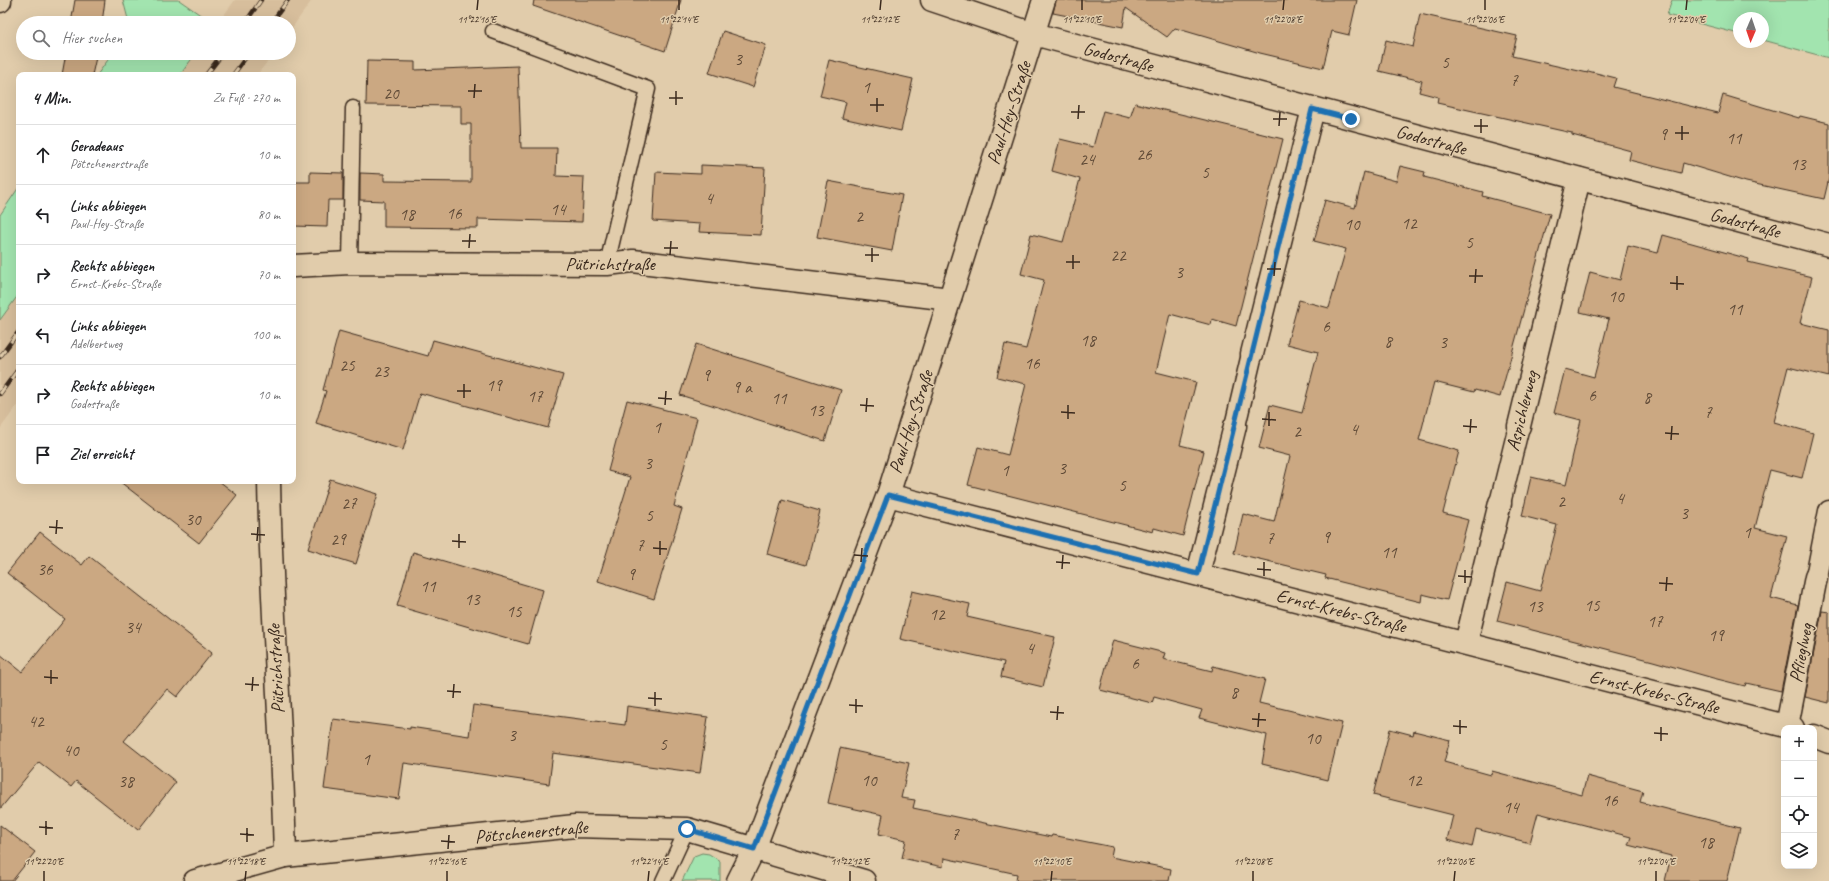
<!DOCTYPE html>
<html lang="de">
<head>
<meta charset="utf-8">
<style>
  body { margin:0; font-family:Caveat,sans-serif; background:#f2f2f2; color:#202124 }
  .controls { position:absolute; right:12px; bottom:12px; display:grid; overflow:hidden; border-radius:8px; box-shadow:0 4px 16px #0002 }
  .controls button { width:36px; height:36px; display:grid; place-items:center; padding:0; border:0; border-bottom:1px solid #e0e0e0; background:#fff; color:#202124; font:20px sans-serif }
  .compass { position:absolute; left:1733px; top:12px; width:36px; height:36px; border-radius:50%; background:#fff; box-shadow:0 4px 16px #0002; rotate:182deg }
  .stop { position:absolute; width:12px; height:12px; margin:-9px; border:3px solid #1f6fb2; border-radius:50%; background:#fff }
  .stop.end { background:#1f6fb2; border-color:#fff; box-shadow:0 1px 4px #0008 }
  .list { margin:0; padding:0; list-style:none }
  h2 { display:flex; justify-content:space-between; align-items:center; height:52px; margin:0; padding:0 16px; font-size:17px }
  h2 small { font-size:13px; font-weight:400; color:#757577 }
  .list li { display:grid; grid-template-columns:26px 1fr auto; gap:12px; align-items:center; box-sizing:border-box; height:60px; padding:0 16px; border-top:1px solid #e0e0e0 }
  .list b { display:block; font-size:15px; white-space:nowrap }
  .list p { margin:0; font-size:13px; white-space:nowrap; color:#757577 }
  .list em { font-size:13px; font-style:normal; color:#757577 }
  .icon { flex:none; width:22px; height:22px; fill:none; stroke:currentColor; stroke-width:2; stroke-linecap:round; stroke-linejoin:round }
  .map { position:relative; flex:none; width:1829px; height:881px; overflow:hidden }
  .search { position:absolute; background:#fff; box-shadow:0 4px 16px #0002; left:16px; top:16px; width:280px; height:44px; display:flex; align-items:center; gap:10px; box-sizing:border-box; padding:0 14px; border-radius:22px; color:#757577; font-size:15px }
  .panel { position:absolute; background:#fff; box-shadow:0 4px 16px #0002; left:16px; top:72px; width:280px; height:412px; border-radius:8px }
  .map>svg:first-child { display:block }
</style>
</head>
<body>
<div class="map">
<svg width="1829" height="881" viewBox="0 0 1829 881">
  <rect width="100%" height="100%" fill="#e1ccab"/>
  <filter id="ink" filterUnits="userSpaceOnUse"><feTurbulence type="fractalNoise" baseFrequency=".025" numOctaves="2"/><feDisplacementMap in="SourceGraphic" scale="8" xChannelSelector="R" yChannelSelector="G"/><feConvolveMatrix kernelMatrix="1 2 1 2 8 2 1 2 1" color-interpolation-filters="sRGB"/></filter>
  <g filter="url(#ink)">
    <g fill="#d7be9c">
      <polygon points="235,0 312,0 289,32 289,23 218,23"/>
      <polygon points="196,53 274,53 257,75 180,75"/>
      <polygon points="19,294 19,403 0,429 0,320"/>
    </g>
    <g fill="#a2e4af" stroke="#6e8766">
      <polygon points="123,0 179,0 212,23 129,23"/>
      <polygon points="1672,0 1829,0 1829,58 1763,40 1763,18 1739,18 1739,34 1667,15"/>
      <polygon points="113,53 196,53 180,75 97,75"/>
      <polygon points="19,187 19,294 0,320 0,215"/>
      <polygon points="702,853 709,854 720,861 720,881 682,881 694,856"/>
    </g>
    <g fill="#cba882" stroke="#3b2a1e">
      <polygon points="75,0 105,0 102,23 71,23"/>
      <polygon points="534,0 681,0 665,51 533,6"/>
      <polygon points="1056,0 1357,0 1349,35 1332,31 1323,68 1260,53 1175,28 1167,37 1126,8 1123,27 1053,13"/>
      <polygon points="1420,14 1517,36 1512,56 1588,73 1588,71 1616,78 1613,87 1718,113 1723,95 1799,118 1800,116 1829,123 1829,178 1824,199 1746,182 1683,163 1681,173 1629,160 1631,151 1572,135 1572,133 1437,103 1438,97 1419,92 1422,81 1379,71 1386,40 1413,47"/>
      <polygon points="723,31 766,45 753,87 709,73"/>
      <polygon points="66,53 97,53 92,75 62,75"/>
      <polygon points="829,60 913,79 901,131 842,118 846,102 820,96"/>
      <polygon points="367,61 415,62 415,70 518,66 521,148 557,148 556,176 584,177 582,222 478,219 478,228 384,227 384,201 360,200 360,173 384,174 384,181 471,182 471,124 461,124 461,106 366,105"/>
      <polygon points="1135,103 1283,139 1236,326 1212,319 1211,325 1170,314 1156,372 1196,382 1180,445 1204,451 1183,536 1154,528 1153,532 968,485 978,447 1008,455 1026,384 997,377 1005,344 1026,349 1044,280 1021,274 1031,234 1063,242 1080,179 1052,171 1060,139 1093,147 1103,111 1130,118"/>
      <polygon points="701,165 765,168 761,235 699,232 700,224 653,221 656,172 701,174"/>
      <polygon points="1400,166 1425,172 1424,177 1483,192 1482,196 1550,214 1500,397 1475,390 1474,392 1434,382 1419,440 1459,451 1443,513 1468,520 1447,600 1422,594 1421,602 1325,578 1326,575 1234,553 1243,514 1274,522 1290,456 1259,448 1270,405 1302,413 1318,352 1287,344 1299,300 1329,308 1346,249 1314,241 1325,200 1355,208 1364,172 1396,181"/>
      <polygon points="310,172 343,173 343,200 328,200 327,227 293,226 293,182 310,182"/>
      <polygon points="828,181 902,195 892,251 817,237"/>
      <polygon points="1663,235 1749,259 1748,262 1812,277 1800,323 1829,330 1829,377 1788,367 1774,422 1813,433 1802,478 1770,470 1755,528 1787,536 1771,598 1798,605 1781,691 1746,683 1745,686 1713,678 1653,661 1497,621 1507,582 1540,591 1557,525 1522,516 1531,477 1566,485 1581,420 1554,413 1565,369 1594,377 1609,319 1580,312 1590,272 1620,280 1628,246 1658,253"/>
      <polygon points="339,331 428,356 433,340 563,375 548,428 420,393 403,450 316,423 326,391 323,390"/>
      <polygon points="696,344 841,390 825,441 680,395"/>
      <polygon points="627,400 697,418 674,506 682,509 654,599 598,581 630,477 608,471"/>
      <polygon points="330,479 378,494 356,564 308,549"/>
      <polygon points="119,481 219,481 237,495 199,543"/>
      <polygon points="782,500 820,511 806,565 767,554"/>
      <polygon points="40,532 82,565 89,556 212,653 177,697 167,689 124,741 176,782 138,830 76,781 71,787 39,762 0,809 0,654 22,672 65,619 7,573"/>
      <polygon points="413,552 543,590 528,644 397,606"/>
      <polygon points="912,591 970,604 967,617 1055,637 1043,687 1001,677 1004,662 900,639"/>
      <polygon points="1822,611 1829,612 1829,703 1805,697"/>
      <polygon points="1113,640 1165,653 1163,659 1212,671 1213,666 1265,679 1259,703 1342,723 1328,780 1262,764 1267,735 1199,718 1202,710 1154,697 1152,703 1100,690"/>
      <polygon points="473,705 625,725 627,706 708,717 700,773 553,753 549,784 404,763 399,799 324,789 333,719 410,729 410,727 469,736"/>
      <polygon points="1390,729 1413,735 1414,731 1450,740 1444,762 1491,775 1492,771 1582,795 1587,776 1643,791 1640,802 1740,828 1727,881 1665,881 1671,856 1628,845 1631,837 1538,813 1530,843 1476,829 1472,847 1447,840 1453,815 1373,795"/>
      <polygon points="840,748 909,763 901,798 915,800 913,808 1051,837 1052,835 1113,847 1111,857 1171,869 1169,881 1016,881 1017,874 944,858 943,867 902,858 906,840 879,834 883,815 828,803"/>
      <polygon points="0,825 35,852 12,881 0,881"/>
    </g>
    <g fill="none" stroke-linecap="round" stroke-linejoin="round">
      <g stroke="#3b2a1e" stroke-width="17">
        <g id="service">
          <polyline points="493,31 648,89 607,264"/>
          <polyline points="350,263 353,108"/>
          <polyline points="663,881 687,829"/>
        </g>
      </g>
      <g stroke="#3b2a1e" stroke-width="23">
        <g id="pedestrian">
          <polyline points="1235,426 1252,354"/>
          <polyline points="1500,503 1519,426"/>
          <polyline points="1816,577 1829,511"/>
        </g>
      </g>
      <g stroke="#3b2a1e" stroke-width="25">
        <g id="minor">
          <polyline points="932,0 1034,34 1829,245"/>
          <polyline points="0,1 0,0"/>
          <polyline points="293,266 350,263 607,264 633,261 950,299"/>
          <polyline points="1252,354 1313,109"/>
          <polyline points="1519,426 1579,179"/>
          <path d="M269 481C271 606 282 731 285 856"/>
          <polyline points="888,495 1793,728"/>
          <polyline points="1198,574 1235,426"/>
          <polyline points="1466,643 1500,503"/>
          <polyline points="1787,726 1816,577"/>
          <polyline points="1814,736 1829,742"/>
          <polyline points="195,881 285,856 575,826 687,829 864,881"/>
          <polyline points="738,881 754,849 888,495 1044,0"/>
        </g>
      </g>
      <use href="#service" stroke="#e1ccab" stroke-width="14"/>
      <use href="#pedestrian" stroke="#e1ccab" stroke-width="20"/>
      <use href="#minor" stroke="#e1ccab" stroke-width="22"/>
      <g stroke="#3b2a1e" stroke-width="4.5">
        <g id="rail">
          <polyline points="245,23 261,0"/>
          <polyline points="271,23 288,0"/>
          <polyline points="206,75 223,53"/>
          <polyline points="233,75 249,53"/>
          <polyline points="0,357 19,331"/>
          <polyline points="0,394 19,368"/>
        </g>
      </g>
      <use href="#rail" stroke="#e1ccab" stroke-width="3" stroke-dasharray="9" stroke-linecap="butt"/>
    </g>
  </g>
  <g fill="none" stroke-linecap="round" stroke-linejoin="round" filter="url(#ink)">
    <polyline stroke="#1f6fb2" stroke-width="5" points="687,829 754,849 888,495 1198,574 1312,109 1351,119"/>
  </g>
  <path fill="none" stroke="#3b2a1e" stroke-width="1.5" d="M477 10 478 0M679 10V0M880 10 881 0M1082 10V0M1283 10 1284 0M1485 10V0M1686 10 1687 0M468 91H482M474 98 475 84M669 98H683M676 105V91M870 105H884M877 112V98M1071 112H1085M1078 119 1079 105M1273 119H1287M1279 126 1280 112M1474 126H1488M1481 133V119M1675 133H1689M1682 140V126M462 241H476M469 248 470 234M664 248H678M670 255 671 241M865 255H879M872 262V248M1066 262H1080M1073 269V255M1267 269H1281M1274 276 1275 262M1469 276H1483M1475 283 1476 269M1670 283 1684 284M1677 290V276M457 391H471M464 398V384M658 398 672 399M665 405 666 391M860 405 874 406M866 412 867 398M1061 412 1075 413M1068 419V405M1262 419 1276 420M1269 426V412M1463 426 1477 427M1470 433 1471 419M1665 433 1679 434M1671 440 1672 426M49 527 63 528M56 534 57 520M251 534 265 535M257 541 258 527M452 541 466 542M459 548V534M653 548 667 549M660 555V541M854 555 868 556M861 562 862 548M1056 562 1070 563M1062 569 1063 555M1257 569 1271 570M1264 576V562M1458 576 1472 577M1465 583V570M1659 583 1673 584M1666 591 1667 577M44 677 58 678M51 684V670M245 684 259 685M252 691 253 677M447 691 461 692M453 698 454 684M648 698 662 699M849 705 863 706M655 706V692M1050 712 1064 713M856 713V699M1252 719 1266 720M1057 720 1058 706M1453 726 1467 727M1258 727 1259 713M1654 733 1668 734M1460 734V720M1661 741V727M39 827 53 828M240 834 254 835M46 835V821M441 841 455 842M247 842V828M448 849 449 835M44 881V871M245 881 246 871M447 881V871M648 881 649 871M850 881V871M1051 881 1052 871M1253 881V871M1454 881 1455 871M1656 881V871"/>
  <g text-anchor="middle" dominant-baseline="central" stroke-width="3" stroke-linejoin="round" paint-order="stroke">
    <g font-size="17" fill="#5f4a37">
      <text x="738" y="59">3</text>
      <text x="1445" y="62">5</text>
      <text x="1514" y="80">7</text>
      <text x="866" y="87">1</text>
      <text x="391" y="93">20</text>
      <text x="1663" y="134">9</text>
      <text x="1734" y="138">11</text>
      <text x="1144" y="154">26</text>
      <text x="1087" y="159">24</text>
      <text x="1798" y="164">13</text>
      <text x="1205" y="172">5</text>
      <text x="709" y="198">4</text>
      <text x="558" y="209">14</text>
      <text x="454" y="213">16</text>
      <text x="407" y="214">18</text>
      <text x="859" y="216">2</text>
      <text x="1409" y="223">12</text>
      <text x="1352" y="224">10</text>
      <text x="1469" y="242">5</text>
      <text x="1118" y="255">22</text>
      <text x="1179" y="272">3</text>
      <text x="1616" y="296">10</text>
      <text x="1735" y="309">11</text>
      <text x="1326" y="326">6</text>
      <text x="1088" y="340">18</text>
      <text x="1388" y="341">8</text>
      <text x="1443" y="342">3</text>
      <text x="1032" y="363">16</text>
      <text x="347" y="365">25</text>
      <text x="381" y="371">23</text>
      <text x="706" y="375">9</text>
      <text x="494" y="385">19</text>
      <text x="742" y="387">9 a</text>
      <text x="1592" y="395">6</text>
      <text x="535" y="396">17</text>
      <text x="1647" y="397">8</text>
      <text x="779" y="398">11</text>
      <text x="816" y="410">13</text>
      <text x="1708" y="412">7</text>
      <text x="657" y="427">1</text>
      <text x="1354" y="429">4</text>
      <text x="1297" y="431">2</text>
      <text x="648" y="463">3</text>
      <text x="1062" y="468">3</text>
      <text x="1005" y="470">1</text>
      <text x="1122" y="485">5</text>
      <text x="1620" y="498">4</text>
      <text x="1561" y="501">2</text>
      <text x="349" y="503">27</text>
      <text x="1684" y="513">3</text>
      <text x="649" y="515">5</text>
      <text x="193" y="519">30</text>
      <text x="1747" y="532">1</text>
      <text x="1326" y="537">9</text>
      <text x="1270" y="538">7</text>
      <text x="338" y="539">29</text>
      <text x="640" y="545">7</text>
      <text x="1389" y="552">11</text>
      <text x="45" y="569">36</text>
      <text x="631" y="574">9</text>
      <text x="428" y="586">11</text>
      <text x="472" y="599">13</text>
      <text x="1592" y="605">15</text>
      <text x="1535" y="606">13</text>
      <text x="514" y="611">15</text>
      <text x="937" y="614">12</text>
      <text x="1655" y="621">17</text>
      <text x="133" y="627">34</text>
      <text x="1716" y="635">19</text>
      <text x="1030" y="648">4</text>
      <text x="1135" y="663">6</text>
      <text x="1234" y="692">8</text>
      <text x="36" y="721">42</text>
      <text x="512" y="735">3</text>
      <text x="1313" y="738">10</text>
      <text x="663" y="744">5</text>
      <text x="71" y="750">40</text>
      <text x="366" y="759">1</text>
      <text x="869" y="780">10</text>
      <text x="1414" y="780">12</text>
      <text x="126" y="781">38</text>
      <text x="1610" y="800">16</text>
      <text x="1511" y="807">14</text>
      <text x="955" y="834">7</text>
      <text x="1706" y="842">18</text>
    </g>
    <g font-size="19" fill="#3b2a1e" stroke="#e1ccab">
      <text transform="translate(1118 57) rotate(15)">Godostraße</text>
      <text transform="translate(1009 113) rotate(-72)">Paul-Hey-Straße</text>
      <text transform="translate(1431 140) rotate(15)">Godostraße</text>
      <text transform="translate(1745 223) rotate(15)">Godostraße</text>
      <text x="610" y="264">Pütrichstraße</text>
      <text transform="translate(1522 411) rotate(-76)">Aspichlerweg</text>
      <text transform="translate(911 422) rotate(-72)">Paul-Hey-Straße</text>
      <text transform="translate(1341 611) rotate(14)">Ernst-Krebs-Straße</text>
      <text transform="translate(1801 653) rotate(-79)">Pflieglweg</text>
      <text transform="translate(276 669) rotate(-93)">Pütrichstraße</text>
      <text transform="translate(1654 692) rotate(14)">Ernst-Krebs-Straße</text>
      <text transform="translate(531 832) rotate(-5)">Pötschenerstraße</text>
    </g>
  </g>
  <g font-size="10" text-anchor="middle" fill="#3b2a1e" stroke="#e1ccab" stroke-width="3" stroke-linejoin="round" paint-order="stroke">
    <text x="477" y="23">11°22'16"E</text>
    <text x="679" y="23">11°22'14"E</text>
    <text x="880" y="23">11°22'12"E</text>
    <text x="1082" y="23">11°22'10"E</text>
    <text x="1283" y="23">11°22'08"E</text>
    <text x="1485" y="23">11°22'06"E</text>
    <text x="1686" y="23">11°22'04"E</text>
    <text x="44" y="865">11°22'20"E</text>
    <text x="246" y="865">11°22'18"E</text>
    <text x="447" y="865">11°22'16"E</text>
    <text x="649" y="865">11°22'14"E</text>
    <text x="850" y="865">11°22'12"E</text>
    <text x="1052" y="865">11°22'10"E</text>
    <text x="1253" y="865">11°22'08"E</text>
    <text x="1455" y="865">11°22'06"E</text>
    <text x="1656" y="865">11°22'04"E</text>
  </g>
</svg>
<div class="controls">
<button>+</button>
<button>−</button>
<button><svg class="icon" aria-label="locate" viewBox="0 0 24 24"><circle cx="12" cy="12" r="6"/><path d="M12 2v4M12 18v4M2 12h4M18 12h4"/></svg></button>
<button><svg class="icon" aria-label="layers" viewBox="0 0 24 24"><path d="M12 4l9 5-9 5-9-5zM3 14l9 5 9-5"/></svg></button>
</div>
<svg class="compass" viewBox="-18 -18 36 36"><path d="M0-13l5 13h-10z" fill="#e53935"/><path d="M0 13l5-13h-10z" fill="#757577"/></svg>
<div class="stop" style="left:687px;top:829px"></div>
<div class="stop end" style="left:1351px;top:119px"></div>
<div class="search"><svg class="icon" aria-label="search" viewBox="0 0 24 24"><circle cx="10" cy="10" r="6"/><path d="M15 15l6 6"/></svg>Hier suchen</div>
<section class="panel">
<h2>4 Min.<small>Zu Fuß · 270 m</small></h2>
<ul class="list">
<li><svg class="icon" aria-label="ahead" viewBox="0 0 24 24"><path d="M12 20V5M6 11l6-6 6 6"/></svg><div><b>Geradeaus</b><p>Pötschenerstraße</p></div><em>10 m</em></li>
<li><svg class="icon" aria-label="left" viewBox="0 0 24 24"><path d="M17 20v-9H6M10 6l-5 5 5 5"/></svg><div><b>Links abbiegen</b><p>Paul-Hey-Straße</p></div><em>80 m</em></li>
<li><svg class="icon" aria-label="right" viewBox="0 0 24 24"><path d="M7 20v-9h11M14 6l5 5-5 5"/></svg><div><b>Rechts abbiegen</b><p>Ernst-Krebs-Straße</p></div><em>70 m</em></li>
<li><svg class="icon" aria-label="left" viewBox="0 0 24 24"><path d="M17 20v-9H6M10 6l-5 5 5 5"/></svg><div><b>Links abbiegen</b><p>Adelbertweg</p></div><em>100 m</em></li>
<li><svg class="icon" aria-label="right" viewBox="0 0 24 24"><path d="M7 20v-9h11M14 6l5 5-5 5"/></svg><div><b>Rechts abbiegen</b><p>Godostraße</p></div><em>10 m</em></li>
<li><svg class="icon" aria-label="arrive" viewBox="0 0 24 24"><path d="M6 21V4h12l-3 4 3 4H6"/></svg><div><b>Ziel erreicht</b></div></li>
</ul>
</section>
</div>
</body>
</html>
